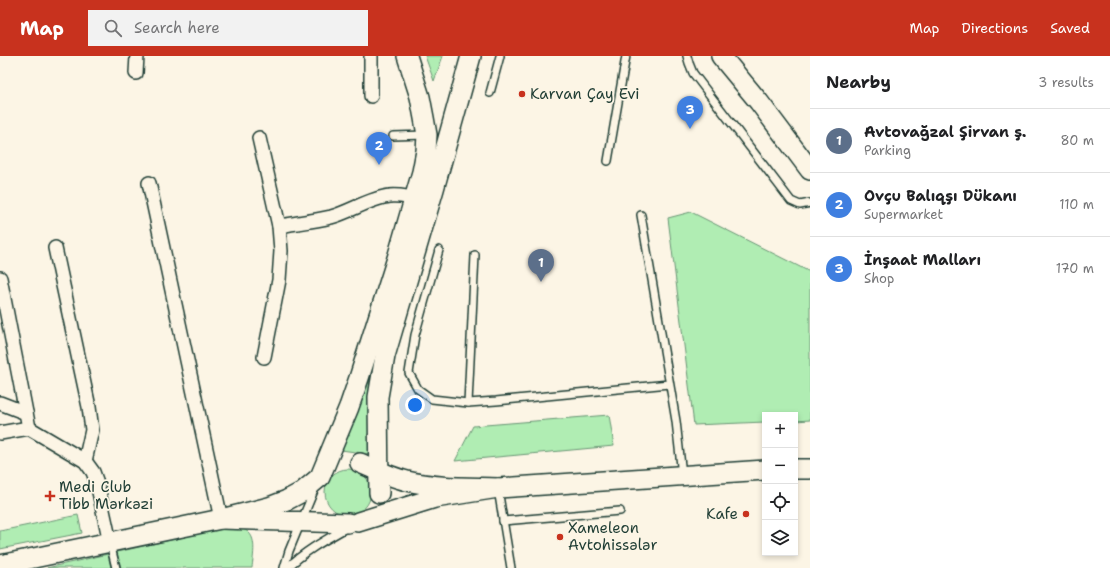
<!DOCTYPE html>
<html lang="en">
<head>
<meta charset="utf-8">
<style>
  body { margin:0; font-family:"Shantell Sans",sans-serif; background:#f2f2f2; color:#202124 }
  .controls { position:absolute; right:12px; bottom:12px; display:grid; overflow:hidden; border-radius:0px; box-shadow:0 2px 6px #0003 }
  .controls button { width:36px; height:36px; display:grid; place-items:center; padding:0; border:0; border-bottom:1px solid #e0e0e0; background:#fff; color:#202124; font:20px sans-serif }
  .you { position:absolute; left:415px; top:349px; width:14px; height:14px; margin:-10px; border:3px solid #fff; border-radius:50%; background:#1a73e8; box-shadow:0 0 0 6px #1a73e833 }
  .badge { display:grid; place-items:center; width:26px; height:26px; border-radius:50%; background:#c8321e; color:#fff; font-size:13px; font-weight:700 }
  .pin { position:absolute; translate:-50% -33px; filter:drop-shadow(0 1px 2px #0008) }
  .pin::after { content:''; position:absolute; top:21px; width:14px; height:12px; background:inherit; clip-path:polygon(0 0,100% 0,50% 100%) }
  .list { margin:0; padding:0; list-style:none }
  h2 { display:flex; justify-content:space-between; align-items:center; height:52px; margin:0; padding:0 16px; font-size:17px }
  h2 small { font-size:13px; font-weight:400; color:#757577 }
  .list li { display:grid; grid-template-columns:26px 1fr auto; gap:12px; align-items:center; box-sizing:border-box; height:64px; padding:0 16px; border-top:1px solid #e0e0e0 }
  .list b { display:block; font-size:15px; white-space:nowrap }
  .list p { margin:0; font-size:13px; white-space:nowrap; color:#757577 }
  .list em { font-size:13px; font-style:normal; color:#757577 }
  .icon { flex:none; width:22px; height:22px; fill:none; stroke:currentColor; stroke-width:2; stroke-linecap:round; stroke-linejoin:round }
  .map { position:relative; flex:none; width:810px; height:512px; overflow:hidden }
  header { display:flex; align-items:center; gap:24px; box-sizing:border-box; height:56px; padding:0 20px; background:#c8321e; color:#fff }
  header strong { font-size:19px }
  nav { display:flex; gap:22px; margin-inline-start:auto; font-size:14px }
  .search { width:280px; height:36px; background:#f2f2f2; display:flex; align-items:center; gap:10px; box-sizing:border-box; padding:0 14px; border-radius:0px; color:#757577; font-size:15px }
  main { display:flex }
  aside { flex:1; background:#fff }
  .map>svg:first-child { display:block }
</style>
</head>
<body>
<header>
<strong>Map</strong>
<div class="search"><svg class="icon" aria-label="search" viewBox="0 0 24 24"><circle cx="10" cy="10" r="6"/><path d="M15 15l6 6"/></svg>Search here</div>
<nav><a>Map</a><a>Directions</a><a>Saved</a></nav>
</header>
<main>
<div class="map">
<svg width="810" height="512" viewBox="0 0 810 512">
  <rect width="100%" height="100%" fill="#fcf5e5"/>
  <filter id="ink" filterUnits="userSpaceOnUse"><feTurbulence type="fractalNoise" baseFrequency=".025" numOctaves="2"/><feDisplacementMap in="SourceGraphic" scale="8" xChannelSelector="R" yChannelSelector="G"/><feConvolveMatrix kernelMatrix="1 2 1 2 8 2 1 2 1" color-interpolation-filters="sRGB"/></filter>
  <g filter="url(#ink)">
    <g fill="#b0edb3" stroke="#689574">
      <polygon points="425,0 443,0 434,25"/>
      <polygon points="691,156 810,216 810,364 795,365 795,359 765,359 765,366 694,369 668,162"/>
      <polygon points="370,315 370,398 341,394"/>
      <polygon points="609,359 614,390 455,405 473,370"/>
      <circle cx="348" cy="436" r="23"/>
      <polygon points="78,459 82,477 0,493 0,475"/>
      <path d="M233 472C237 472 242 472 245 474 258 480 253 500 252 512H121L117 496 215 474Z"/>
      <polygon points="108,498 111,512 47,512"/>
    </g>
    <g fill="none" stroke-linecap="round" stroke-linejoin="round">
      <g stroke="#1f3d34" stroke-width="10">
        <g id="service">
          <polyline points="687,0 689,7 693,17 791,145 800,149 810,147"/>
          <polyline points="490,37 500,0"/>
          <polyline points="393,80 426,79"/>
          <polyline points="608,105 626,0"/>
          <polyline points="641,159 676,365 682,419"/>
          <polyline points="439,194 415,279 409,317 418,333 432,343 468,347 496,345 669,328"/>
          <polyline points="468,347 475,199"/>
          <polyline points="498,433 511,512"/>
          <polyline points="503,465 620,455"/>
          <polyline points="110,487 116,512"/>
          <polyline points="284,512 289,495 315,432"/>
          <path d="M287 512C305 495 325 484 346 472"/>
        </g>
      </g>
      <g stroke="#1f3d34" stroke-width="16">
        <g id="minor">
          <polyline points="371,0 371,40"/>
          <polyline points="136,17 137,0"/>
          <polyline points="259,82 279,170 281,195 279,224 264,301"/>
          <polyline points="149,127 221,463"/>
          <path d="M279 170C296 167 314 165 331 161 350 156 370 142 390 140 398 139 406 141 414 142"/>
          <polyline points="55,192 89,351 92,374 85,405"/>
          <polyline points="0,222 29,372"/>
          <polyline points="0,347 26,357"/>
          <polyline points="0,377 29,372 85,405 93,416 97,427 110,486"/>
        </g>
      </g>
      <g stroke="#1f3d34" stroke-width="22">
        <g id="secondary">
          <polyline points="721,0 759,46 810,114"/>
          <polyline points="795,413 810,413"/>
          <polyline points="498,432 765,414"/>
          <polyline points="379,437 378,341 385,300 434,133 471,0"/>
          <path d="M358 466 435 442 498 432C467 431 437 432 407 425 391 421 376 414 360 407"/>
          <polyline points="348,467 221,463 269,451 287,444 302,436 320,421 349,351 359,322 398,199 422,116 426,95 427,79 424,62 420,41 407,0"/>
          <polyline points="0,509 221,463"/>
        </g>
      </g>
      <use href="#service" stroke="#fcf5e5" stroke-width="7"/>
      <use href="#minor" stroke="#fcf5e5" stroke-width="13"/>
      <use href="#secondary" stroke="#fcf5e5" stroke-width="19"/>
    </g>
  </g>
  <g fill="#c8321e" stroke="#fcf5e5" stroke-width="1.5">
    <circle cx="522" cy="38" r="4"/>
    <path d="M48 434h4v4h4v4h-4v4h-4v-4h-4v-4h4z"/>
    <circle cx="746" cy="458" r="4"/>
    <circle cx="560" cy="481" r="4"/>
  </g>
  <g text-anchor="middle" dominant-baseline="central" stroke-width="3.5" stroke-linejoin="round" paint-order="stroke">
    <g font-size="15" fill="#1f3d34" stroke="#fcf5e5" text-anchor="start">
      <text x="530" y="38">Karvan Çay Evi</text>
      <text x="59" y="431">Medi Club<tspan x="59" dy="17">Tibb Mərkəzi</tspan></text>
      <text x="738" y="458" text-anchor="end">Kafe</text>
      <text x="568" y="472">Xameleon<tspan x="568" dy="17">Avtohissələr</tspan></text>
    </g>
  </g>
</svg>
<div class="controls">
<button>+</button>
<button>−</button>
<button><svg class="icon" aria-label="locate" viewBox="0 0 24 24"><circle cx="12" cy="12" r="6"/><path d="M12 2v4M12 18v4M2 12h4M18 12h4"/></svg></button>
<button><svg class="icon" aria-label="layers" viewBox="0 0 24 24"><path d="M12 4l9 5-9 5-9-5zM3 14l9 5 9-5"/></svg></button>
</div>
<div class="you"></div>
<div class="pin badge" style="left:541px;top:226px;background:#5c6f8a">1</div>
<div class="pin badge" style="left:379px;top:109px;background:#3f7fe0">2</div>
<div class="pin badge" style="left:690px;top:73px;background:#3f7fe0">3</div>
</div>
<aside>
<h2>Nearby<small>3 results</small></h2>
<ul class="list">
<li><span class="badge" style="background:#5c6f8a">1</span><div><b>Avtovağzal Şirvan ş.</b><p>Parking</p></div><em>80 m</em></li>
<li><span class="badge" style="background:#3f7fe0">2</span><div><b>Ovçu Balıqşı Dükanı</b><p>Supermarket</p></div><em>110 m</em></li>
<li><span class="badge" style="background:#3f7fe0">3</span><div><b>İnşaat Malları</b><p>Shop</p></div><em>170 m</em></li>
</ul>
</aside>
</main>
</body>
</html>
